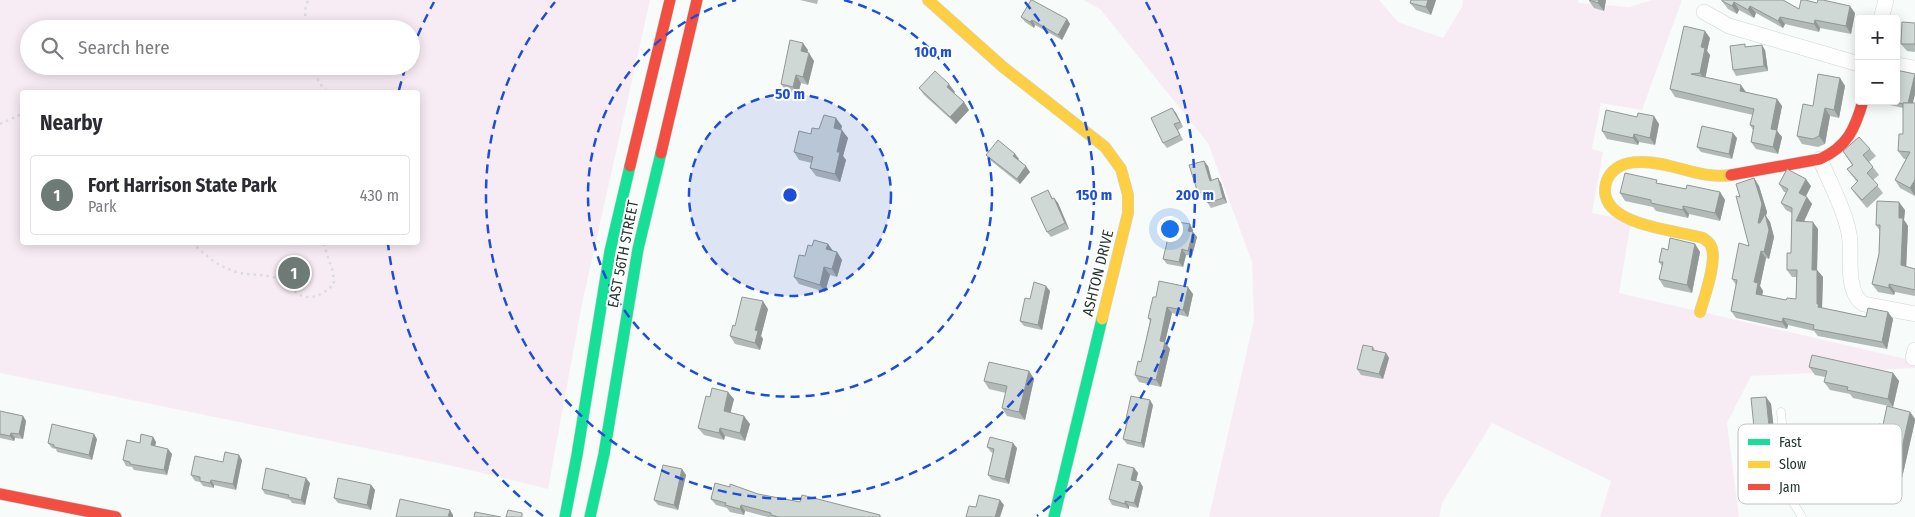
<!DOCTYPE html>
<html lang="en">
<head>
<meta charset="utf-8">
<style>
  body { margin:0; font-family:"Fira Sans Condensed",sans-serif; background:#f7f7f7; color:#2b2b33 }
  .controls { position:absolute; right:15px; top:15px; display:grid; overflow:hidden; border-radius:5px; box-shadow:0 2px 12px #0003 }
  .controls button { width:45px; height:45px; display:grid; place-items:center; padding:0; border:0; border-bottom:1px solid #e1e1e2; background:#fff; color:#2b2b33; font:25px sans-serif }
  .you { position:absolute; left:1169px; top:228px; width:18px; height:18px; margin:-12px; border:4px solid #fff; border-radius:50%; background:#1a73e8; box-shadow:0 0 0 8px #1a73e833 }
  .badge { display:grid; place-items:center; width:32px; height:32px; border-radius:50%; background:#6e7a76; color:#fff; font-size:16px; font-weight:700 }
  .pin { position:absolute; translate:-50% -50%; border:2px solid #fff; box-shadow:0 1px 5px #0006 }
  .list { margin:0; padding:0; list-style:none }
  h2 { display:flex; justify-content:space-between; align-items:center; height:65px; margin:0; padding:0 20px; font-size:21px }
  h2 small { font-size:16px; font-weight:400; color:#7c7c81 }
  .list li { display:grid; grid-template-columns:32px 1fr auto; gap:15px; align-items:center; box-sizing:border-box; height:80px; margin:0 10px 10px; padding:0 10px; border:1px solid #e1e1e2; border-radius:5px }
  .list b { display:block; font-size:19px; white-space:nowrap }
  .list p { margin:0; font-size:16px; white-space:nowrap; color:#7c7c81 }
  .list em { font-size:16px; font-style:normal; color:#7c7c81 }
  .icon { flex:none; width:28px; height:28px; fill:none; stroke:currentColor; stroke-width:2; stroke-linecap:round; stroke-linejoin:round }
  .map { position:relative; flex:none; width:1915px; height:517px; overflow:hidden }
  .search { position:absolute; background:#fff; box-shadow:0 2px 12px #0003; left:20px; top:20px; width:400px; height:55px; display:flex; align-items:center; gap:12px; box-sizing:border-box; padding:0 18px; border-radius:28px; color:#7c7c81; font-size:19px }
  .panel { position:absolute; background:#fff; box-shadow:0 2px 12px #0003; left:20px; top:90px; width:400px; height:155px; border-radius:5px }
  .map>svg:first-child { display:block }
</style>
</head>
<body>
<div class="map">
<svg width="1915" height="517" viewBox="0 0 1915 517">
  <rect width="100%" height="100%" fill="#f7fbf9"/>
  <g fill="#f8ecf4" fill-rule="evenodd">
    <path d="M0 0H650L582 304 548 489 453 466 0 373ZM29 29H411V66H29ZM22 92H418V242H22Z"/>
    <polygon points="1083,0 1379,0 1398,22 1443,38 1462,7 1463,0 1578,0 1579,3 1629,7 1652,0 1682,0 1642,110 1601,103 1592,149 1603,152 1592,213 1631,221 1619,293 1915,361 1915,368 1751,376 1727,423 1739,517 1600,517 1611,481 1492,423 1442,503 1439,517 1209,517 1254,320 1252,262 1208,143 1100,9"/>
  </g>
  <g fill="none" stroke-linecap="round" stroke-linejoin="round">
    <g stroke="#cdd6d2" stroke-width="9">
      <polyline id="lane" points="1781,412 1789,496 1802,517"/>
    </g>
    <g stroke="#cdd6d2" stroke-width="16">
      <g id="street">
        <polyline points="1704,12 1729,26 1859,64"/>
        <polyline points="1881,19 1886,0"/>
        <polyline points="1896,65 1915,68"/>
        <path d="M1820 159C1829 181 1849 218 1850 242 1851 259 1846 294 1864 304L1915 314"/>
        <polyline points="1913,358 1915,350"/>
      </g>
    </g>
    <g stroke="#cdd6d2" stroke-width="12">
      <g id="fast">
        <polyline points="565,517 577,455 610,251 630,166"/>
        <polyline points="590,517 604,454 638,249 661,153"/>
        <polyline points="1054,517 1102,319"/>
      </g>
    </g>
    <g stroke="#cdd6d2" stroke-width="12">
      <g id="slow">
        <polyline points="928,0 1003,67 1105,147 1121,169 1128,195 1128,213 1102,319"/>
        <path d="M1700 312C1704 298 1718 260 1711 246 1710 243 1706 240 1703 238 1677 230 1607 226 1605 192 1605 187 1605 183 1608 178 1615 165 1627 162 1640 162 1671 161 1700 180 1731 175"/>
      </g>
    </g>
    <g stroke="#cdd6d2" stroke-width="12">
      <g id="jam">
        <polyline points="661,153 697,0"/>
        <polyline points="630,166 670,0"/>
        <path d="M1731 175 1820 159C1847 147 1855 129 1863 101"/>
        <polyline points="0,494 116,517"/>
      </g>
    </g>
    <g stroke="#dbdcdc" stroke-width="2.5" stroke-dasharray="2.5 4" stroke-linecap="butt">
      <polyline points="306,29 305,10 308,0"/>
      <polyline points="314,66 318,80 326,92"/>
      <polyline points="0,124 22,114"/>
      <path d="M192 242C205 256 219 267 237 272 250 276 265 273 278 279 289 283 295 296 307 297 318 298 327 291 334 284L333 272 323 242"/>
    </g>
    <use href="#lane" stroke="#fefefe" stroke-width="8"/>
    <use href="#street" stroke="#fefefe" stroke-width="15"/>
    <use href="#fast" stroke="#16e098" stroke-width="11"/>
    <use href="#slow" stroke="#ffcf43" stroke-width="11"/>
    <use href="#jam" stroke="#f24e42" stroke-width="11"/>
  </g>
  <g fill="#b2bab7">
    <polygon points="800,0 818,0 817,4"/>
    <polygon points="1411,0 1436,0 1431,15 1416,10 1410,3"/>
    <polygon points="1606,0 1604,11 1594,8 1589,1"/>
    <polygon points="1722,1 1799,9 1855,13 1851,34 1820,28 1819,32 1785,24 1783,28 1756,13 1754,18 1739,10 1737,14 1728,9"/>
    <polygon points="1021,17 1067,19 1070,24 1062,40 1035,25 1034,28 1025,22"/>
    <polygon points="1915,23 1915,52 1907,51 1901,44"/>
    <polygon points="1710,38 1707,51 1710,55 1705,77 1746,92 1777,99 1782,106 1777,131 1782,137 1778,154 1756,149 1751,142 1753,130 1750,125 1753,115 1675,97 1670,89"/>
    <polygon points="808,50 807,53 814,61 808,85 801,83 798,94 786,91 781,84"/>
    <polygon points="1765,50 1768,71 1736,76 1733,70"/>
    <polygon points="1915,74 1915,94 1913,103 1915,103 1915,196 1900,188 1895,180 1906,159 1904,159 1898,151 1903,134 1903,108 1881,103 1880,101 1896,101"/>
    <polygon points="1840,78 1845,86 1839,118 1830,116 1825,144 1818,147 1802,144 1797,136 1813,106"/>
    <polygon points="919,88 955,92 954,93 964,102 969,110 956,124 924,95"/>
    <polygon points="1172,108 1176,113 1183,127 1178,130 1183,140 1167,148 1163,143"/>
    <polygon points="1659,124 1655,145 1639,142 1638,145 1607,139 1602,131"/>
    <polygon points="842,126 841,130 848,138 843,156 846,160 840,182 816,176 810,168 812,163 799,160 794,152 819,129"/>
    <polygon points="1737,138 1732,159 1701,152 1697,147"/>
    <polygon points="1870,149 1876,156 1869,162 1879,175 1873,180 1883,193 1867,208 1856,195 1851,188 1857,182 1847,169 1852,165 1843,151"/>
    <polygon points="1015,154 1019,159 1018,160 1030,172 1020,184 990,160 986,155"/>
    <polygon points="1208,166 1212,180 1221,183 1227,203 1211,208 1208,203 1206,197 1202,199 1198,193"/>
    <polygon points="1754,178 1759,186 1767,212 1766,216 1770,222 1774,237 1769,259 1766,258 1760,286 1763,291 1762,295 1786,300 1796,299 1796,277 1792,277 1787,270 1791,253 1792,213 1786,210 1781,203 1786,192 1784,192 1779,184 1811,186 1806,196 1812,204 1804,221 1818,229 1817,270 1823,277 1822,308 1866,317 1888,312 1893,319 1887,349 1818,336 1814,331 1788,325 1787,329 1736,318 1731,311 1736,285 1732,279 1749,246 1740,197"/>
    <polygon points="1659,183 1686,189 1720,192 1725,200 1720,221 1689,214 1688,218 1656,211 1653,207 1625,201 1620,193"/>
    <polygon points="1048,190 1053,199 1054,198 1058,203 1069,229 1051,237 1047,232"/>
    <polygon points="1905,210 1904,220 1908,226 1906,266 1915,269 1915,296 1895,292 1894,295 1878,292 1872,284 1879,254 1880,231 1876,225"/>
    <polygon points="1193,230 1193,232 1197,237 1192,256 1186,255 1183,267 1167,264 1163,259 1175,235"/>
    <polygon points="828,244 833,251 837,252 842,260 837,277 830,275 825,292 799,284 794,277 812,246"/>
    <polygon points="1695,244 1700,252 1692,293 1664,287 1659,279 1662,266 1659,262 1668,250"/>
    <polygon points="1050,291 1042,330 1024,326 1020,321 1030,299"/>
    <polygon points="1193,294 1188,317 1172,313 1165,342 1170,349 1161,387 1139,382 1135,375 1141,362 1150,321 1148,318 1156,297"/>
    <polygon points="768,309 761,336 763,339 760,350 735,344 730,336 735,326"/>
    <polygon points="1373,347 1375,350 1386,353 1389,358 1383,379 1361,375 1357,369"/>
    <polygon points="1809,367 1893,373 1899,381 1893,407 1853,398 1850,394 1830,390 1824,382 1825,377 1815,375"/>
    <polygon points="1029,371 1034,379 1025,420 1007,416 1002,408 1006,393 989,389 984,381"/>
    <polygon points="710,397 734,399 730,413 750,424 745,441 725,436 724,440 704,435 698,428"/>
    <polygon points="1766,397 1771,404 1781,492 1765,494 1760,486"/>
    <polygon points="1153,405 1144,448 1127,444 1123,439 1127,420 1126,419"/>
    <polygon points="0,411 23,416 26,421 23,439 15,438 14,441 0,438"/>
    <polygon points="1910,412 1915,419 1915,421 1902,478 1880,473 1874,465 1877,451 1874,446 1883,425"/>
    <polygon points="153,437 156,442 155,446 172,454 167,475 134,470 132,467 126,466 123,460 140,443"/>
    <polygon points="97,439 92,460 57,452 56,449 52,448 48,443"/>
    <polygon points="987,447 1017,448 1009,484 992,480 988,475 993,453 991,452"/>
    <polygon points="242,460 236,490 214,485 214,488 203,486 200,482 195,481 191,475 223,462"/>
    <polygon points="1134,468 1138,473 1136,481 1140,482 1143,487 1138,508 1129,506 1129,509 1112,505 1109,499"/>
    <polygon points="682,469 686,475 678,510 658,505 654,500"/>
    <polygon points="310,483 305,505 292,503 290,500 265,494 262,489"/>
    <polygon points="371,485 375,490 371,510 338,503 334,498"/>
    <polygon points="758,494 800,502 882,517 768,517 745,511 744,515 730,512 727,508 716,505 711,499"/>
  </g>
  <g fill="#919795">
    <polygon points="1428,0 1436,0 1431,15 1426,7"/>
    <polygon points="1599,0 1606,0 1604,11 1598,3"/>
    <polygon points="1734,2 1739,10 1737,14 1732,6"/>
    <polygon points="1750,6 1756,13 1754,18 1748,10"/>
    <polygon points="1850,6 1855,13 1851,34 1846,26"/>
    <polygon points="1780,17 1785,24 1783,28 1778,21"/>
    <polygon points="1067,19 1070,24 1062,40 1058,35"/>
    <polygon points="1032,20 1035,25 1034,28 1030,22"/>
    <polygon points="1815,20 1820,28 1819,32 1814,24"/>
    <polygon points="1705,31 1710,38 1707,51 1710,55 1705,80 1700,73 1701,47"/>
    <polygon points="803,43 808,50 806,59 801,51"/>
    <polygon points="1762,45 1765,50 1768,71 1764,66"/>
    <polygon points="809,53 814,61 808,85 803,77"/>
    <polygon points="1915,74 1915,94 1911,110 1907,105"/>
    <polygon points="796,75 801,83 798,94 793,87"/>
    <polygon points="1840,78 1845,86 1839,118 1834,110"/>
    <polygon points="949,84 955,92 953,94 947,87"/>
    <polygon points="1741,85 1746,92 1740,91"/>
    <polygon points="1777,99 1782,106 1777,131 1782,137 1778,154 1773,147 1771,129"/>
    <polygon points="964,102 969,110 956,124 950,117"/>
    <polygon points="1172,108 1176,113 1183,127 1180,122"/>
    <polygon points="1825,108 1830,116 1825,144 1819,136"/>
    <polygon points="1654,116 1659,124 1655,145 1650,138"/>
    <polygon points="836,118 842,126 839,136 834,128"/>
    <polygon points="842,130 848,138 843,156 846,160 840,182 835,174 837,152"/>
    <polygon points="1733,133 1737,138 1732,159 1729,154"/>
    <polygon points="1634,134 1639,142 1638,145 1633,138"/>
    <polygon points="1015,154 1019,159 1017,161 1013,156"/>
    <polygon points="1204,161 1208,166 1213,186 1210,181"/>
    <polygon points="1026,166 1030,172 1020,184 1017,179"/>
    <polygon points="1218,178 1221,183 1227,203 1223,198"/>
    <polygon points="1754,178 1759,186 1767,212 1766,216 1770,222 1774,237 1769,259 1764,252 1763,230 1758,223"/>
    <polygon points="1806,179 1811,186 1804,200 1799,193"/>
    <polygon points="1915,179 1915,196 1910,188"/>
    <polygon points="1720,192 1725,200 1720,221 1715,213"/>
    <polygon points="1807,197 1812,204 1801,228 1796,221"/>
    <polygon points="1054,198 1058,203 1069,229 1065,223"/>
    <polygon points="1899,202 1905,210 1904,220 1908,226 1906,273 1901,265 1899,218"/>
    <polygon points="1683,206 1689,214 1688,218 1683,210"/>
    <polygon points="1813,222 1818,229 1817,270 1823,277 1822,308 1818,307 1817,304 1812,270"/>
    <polygon points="1190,224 1193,230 1192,236 1188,231"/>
    <polygon points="1193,232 1197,237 1192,256 1188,251"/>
    <polygon points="828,244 833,251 826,249"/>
    <polygon points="1695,244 1700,252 1692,293 1687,285"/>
    <polygon points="1182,249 1186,255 1183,267 1179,262"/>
    <polygon points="1761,251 1766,258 1760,286 1763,291 1761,301 1756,294 1754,282"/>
    <polygon points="837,252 842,260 837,277 832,269"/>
    <polygon points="824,267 830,275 825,292 820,285"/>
    <polygon points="1889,284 1895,292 1894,295 1889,288"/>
    <polygon points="1046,286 1050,291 1042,330 1038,325"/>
    <polygon points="1188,287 1193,294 1188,317 1183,310"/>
    <polygon points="763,301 768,309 761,336 763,339 760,350 755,343 755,330"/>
    <polygon points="1167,307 1172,313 1165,342 1170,349 1161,387 1156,380 1160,341"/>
    <polygon points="1888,312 1893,319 1887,349 1882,342"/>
    <polygon points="1783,318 1788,325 1787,329 1782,322"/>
    <polygon points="1386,353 1389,358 1383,379 1379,374"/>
    <polygon points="1029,371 1034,379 1025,420 1019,412"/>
    <polygon points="1893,373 1899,381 1893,407 1888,399"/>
    <polygon points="728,392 734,399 729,419 724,411"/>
    <polygon points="1766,397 1771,404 1781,492 1775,484"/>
    <polygon points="1150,400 1153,405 1144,448 1141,443"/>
    <polygon points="1910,412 1915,419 1915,421 1902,478 1897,470"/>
    <polygon points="23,416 26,421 23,439 19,434"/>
    <polygon points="744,416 750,424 745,441 740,433"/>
    <polygon points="720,428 725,436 724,440 719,433"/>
    <polygon points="11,433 15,438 14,441 10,436"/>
    <polygon points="94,434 97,439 92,460 89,455"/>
    <polygon points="153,437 156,442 154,451 151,445"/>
    <polygon points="1013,443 1017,448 1009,484 1005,479"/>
    <polygon points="168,449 172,454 167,475 164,470"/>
    <polygon points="239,455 242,460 236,490 233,484"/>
    <polygon points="1134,468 1138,473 1135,485 1131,480"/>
    <polygon points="682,469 686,475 678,510 674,505"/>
    <polygon points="306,478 310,483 305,505 301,500"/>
    <polygon points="211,480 214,485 214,488 210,483"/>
    <polygon points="1140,482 1143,487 1138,508 1134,503"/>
    <polygon points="371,485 375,490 371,510 367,505"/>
    <polygon points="1000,500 1004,505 1000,517 995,517"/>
    <polygon points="1125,501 1129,506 1129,509 1125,504"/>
    <polygon points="741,505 745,511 744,515 740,509"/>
    <polygon points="450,510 453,515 453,517 448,517"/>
  </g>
  <g fill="#cfd8d5" stroke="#919795">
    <polygon points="1031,0 1032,0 1067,19 1058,35 1032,20 1030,22 1021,17"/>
    <polygon points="1411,0 1428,0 1426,7 1410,3"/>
    <polygon points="1589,0 1599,0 1598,3"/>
    <polygon points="1722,0 1783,0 1799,9 1801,0 1805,0 1817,3 1818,0 1823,0 1850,6 1846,26 1815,20 1814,24 1780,17 1778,21 1750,6 1748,10 1734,2 1732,6 1722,1"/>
    <polygon points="1902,22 1915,23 1915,44 1901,44"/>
    <polygon points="1684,26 1705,31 1701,47 1705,48 1700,73 1691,74 1741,85 1740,91 1777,99 1771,129 1777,130 1773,147 1751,142 1754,126 1750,125 1754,109 1670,89"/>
    <polygon points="790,40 803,43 801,51 809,53 803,77 796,75 793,87 781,84"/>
    <polygon points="1745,44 1745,47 1762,45 1764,66 1733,70 1730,46"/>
    <polygon points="1896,70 1915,74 1908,103 1903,103 1903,104 1892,101 1896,101"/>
    <polygon points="935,71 949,84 947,87 964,102 950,117 919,88"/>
    <polygon points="1818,74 1840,78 1834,110 1825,108 1819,136 1813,139 1797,136 1803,104 1813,106"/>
    <polygon points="1903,103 1915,103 1915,180 1910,188 1895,180 1910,152 1898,151 1899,134 1903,134"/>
    <polygon points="1172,108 1180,122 1174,124 1180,135 1163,143 1151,118"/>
    <polygon points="1606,110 1637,117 1638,113 1654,116 1650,138 1634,134 1633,138 1602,131"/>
    <polygon points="824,115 836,118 834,128 842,130 837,152 840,152 835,174 810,168 813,157 794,152 799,131 811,134 812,128 819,129"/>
    <polygon points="1702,126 1733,133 1729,154 1697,147"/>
    <polygon points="1859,137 1870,149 1863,155 1873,167 1867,173 1878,185 1862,200 1851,188 1858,181 1847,169 1853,165 1843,151"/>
    <polygon points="998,140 1015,154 1013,156 1026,166 1017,179 986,155"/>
    <polygon points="1204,161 1210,181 1218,178 1223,198 1208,203 1204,192 1198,193 1189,165"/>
    <polygon points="1787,169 1806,179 1799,193 1807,197 1796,221 1813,222 1812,270 1817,270 1817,304 1819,304 1818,307 1866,317 1868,308 1888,312 1882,342 1813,329 1814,325 1783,318 1782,322 1731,311 1737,280 1732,279 1739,243 1749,246 1736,196 1740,197 1736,184 1754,178 1762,204 1758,223 1760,223 1765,214 1769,230 1764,252 1761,251 1754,282 1758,283 1756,294 1786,300 1787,298 1796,299 1797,270 1787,270 1787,253 1791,253 1792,208 1781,203 1788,189 1779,184"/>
    <polygon points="1625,173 1657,180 1656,183 1686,189 1687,185 1720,192 1715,213 1683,206 1683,210 1651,203 1651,200 1620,193"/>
    <polygon points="1048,190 1052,199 1054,198 1065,223 1047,232 1031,198"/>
    <polygon points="1877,201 1899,202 1899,218 1903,218 1901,265 1915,269 1915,290 1889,284 1889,288 1872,284 1879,254 1880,225 1876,225"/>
    <polygon points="1178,222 1190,224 1188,231 1193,232 1188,251 1182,249 1179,262 1163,259 1169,234 1175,235"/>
    <polygon points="1670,238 1695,244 1687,285 1659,279 1663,262 1659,262 1662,248 1668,250"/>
    <polygon points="814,240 828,244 826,249 837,252 832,269 824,267 820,285 794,277 799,255 805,256 808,245 812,246"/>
    <polygon points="1159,281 1188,287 1183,310 1167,307 1160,341 1165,342 1156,380 1135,375 1138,361 1141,362 1151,319 1148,318 1153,297 1156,297"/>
    <polygon points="1034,282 1046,286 1038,325 1020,321 1025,298 1030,299"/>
    <polygon points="742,297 763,301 755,330 758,331 755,343 730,336 733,325 735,326"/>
    <polygon points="1363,345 1373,347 1372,350 1386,353 1379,374 1357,369"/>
    <polygon points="1812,355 1893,373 1888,399 1847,390 1848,387 1824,382 1827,371 1809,367"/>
    <polygon points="989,362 1029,371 1019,412 1002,408 1007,386 984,381"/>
    <polygon points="712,388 728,392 724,411 744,416 740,433 720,428 719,433 698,428 706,396 710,397"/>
    <polygon points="1131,396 1150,400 1141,443 1123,439 1128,419 1126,419"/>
    <polygon points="1766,397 1775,484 1760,486 1751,398"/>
    <polygon points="1887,406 1910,412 1897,470 1874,465 1878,447 1874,446 1879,424 1883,425"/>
    <polygon points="0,411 23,416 19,434 11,433 10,436 0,434"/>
    <polygon points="52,424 94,434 89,455 54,447 54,445 48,443"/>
    <polygon points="141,434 153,437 151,445 168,449 164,470 130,464 130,462 123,460 127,440 140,443"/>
    <polygon points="990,437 1013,443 1005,479 988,475 994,449 987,447"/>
    <polygon points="225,452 239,455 233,484 211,480 210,483 200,481 200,477 191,475 195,456 223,462"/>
    <polygon points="1118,464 1134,468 1131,480 1140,482 1134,503 1125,501 1125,504 1109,499"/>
    <polygon points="663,465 682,469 674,505 654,500"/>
    <polygon points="266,468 306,478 301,500 288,497 289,495 262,489"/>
    <polygon points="338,478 371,485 367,505 334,498"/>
    <polygon points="715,483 730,487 730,484 758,494 800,502 802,495 880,515 880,517 779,517 771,515 771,513 741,505 740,509 725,505 726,503 711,499"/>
    <polygon points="979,495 1000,500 995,517 966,517 969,506 976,507"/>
    <polygon points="400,499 450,510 448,517 396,517"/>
    <polygon points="508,510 522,513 522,517 506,517"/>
    <polygon points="475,512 501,517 474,517"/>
  </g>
  <circle cx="790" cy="195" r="101" fill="#1d4ed8" fill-opacity=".12"/>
  <g fill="none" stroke="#1d4ed8" stroke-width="2.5" stroke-dasharray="9 6">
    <circle cx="790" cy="195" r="101"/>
    <path d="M844 0A202 202 0 1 1 736 0"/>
    <path d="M1025 2A304 304 0 1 1 555 2"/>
    <path d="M543 516A405 405 0 0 1 388 244M399 90A405 405 0 0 1 406 66M412 50A405 405 0 0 1 434 2M1146 2A405 405 0 0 1 1037 516"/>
  </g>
  <g text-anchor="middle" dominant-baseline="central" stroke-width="4" stroke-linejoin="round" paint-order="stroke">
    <g font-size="15" fill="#25352f" stroke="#fff">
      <text transform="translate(623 254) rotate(-79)">EAST 56TH STREET</text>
      <text transform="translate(1098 273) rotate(-76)">ASHTON DRIVE</text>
    </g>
  </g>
  <rect x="1738" y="424" width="164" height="80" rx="8" fill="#fff" stroke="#bec2c1" stroke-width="1"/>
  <rect x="1748" y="439" width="22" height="6" fill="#16e098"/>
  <rect x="1748" y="461" width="22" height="7" fill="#ffcf43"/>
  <rect x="1748" y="484" width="22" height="6" fill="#f24e42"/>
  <g font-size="14" fill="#25352f">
    <text x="1779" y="447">Fast</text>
    <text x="1779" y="469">Slow</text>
    <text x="1779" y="492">Jam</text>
  </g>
  <circle cx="790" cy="195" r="8" fill="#1d4ed8" stroke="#fff" stroke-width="2.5"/>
  <g font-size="15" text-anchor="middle" font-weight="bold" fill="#1d4ed8" stroke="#fff" stroke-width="4" stroke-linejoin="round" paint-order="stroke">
    <text x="933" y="57">100 m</text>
    <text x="790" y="99">50 m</text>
    <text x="1094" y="200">150 m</text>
    <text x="1195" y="200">200 m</text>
  </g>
</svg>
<div class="controls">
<button>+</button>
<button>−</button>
</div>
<div class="you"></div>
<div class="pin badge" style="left:294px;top:273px">1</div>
<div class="search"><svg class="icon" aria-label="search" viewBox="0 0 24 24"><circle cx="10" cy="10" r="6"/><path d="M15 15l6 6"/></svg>Search here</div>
<section class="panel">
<h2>Nearby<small></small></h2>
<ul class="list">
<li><span class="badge">1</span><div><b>Fort Harrison State Park</b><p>Park</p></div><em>430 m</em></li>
</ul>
</section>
</div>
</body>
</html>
